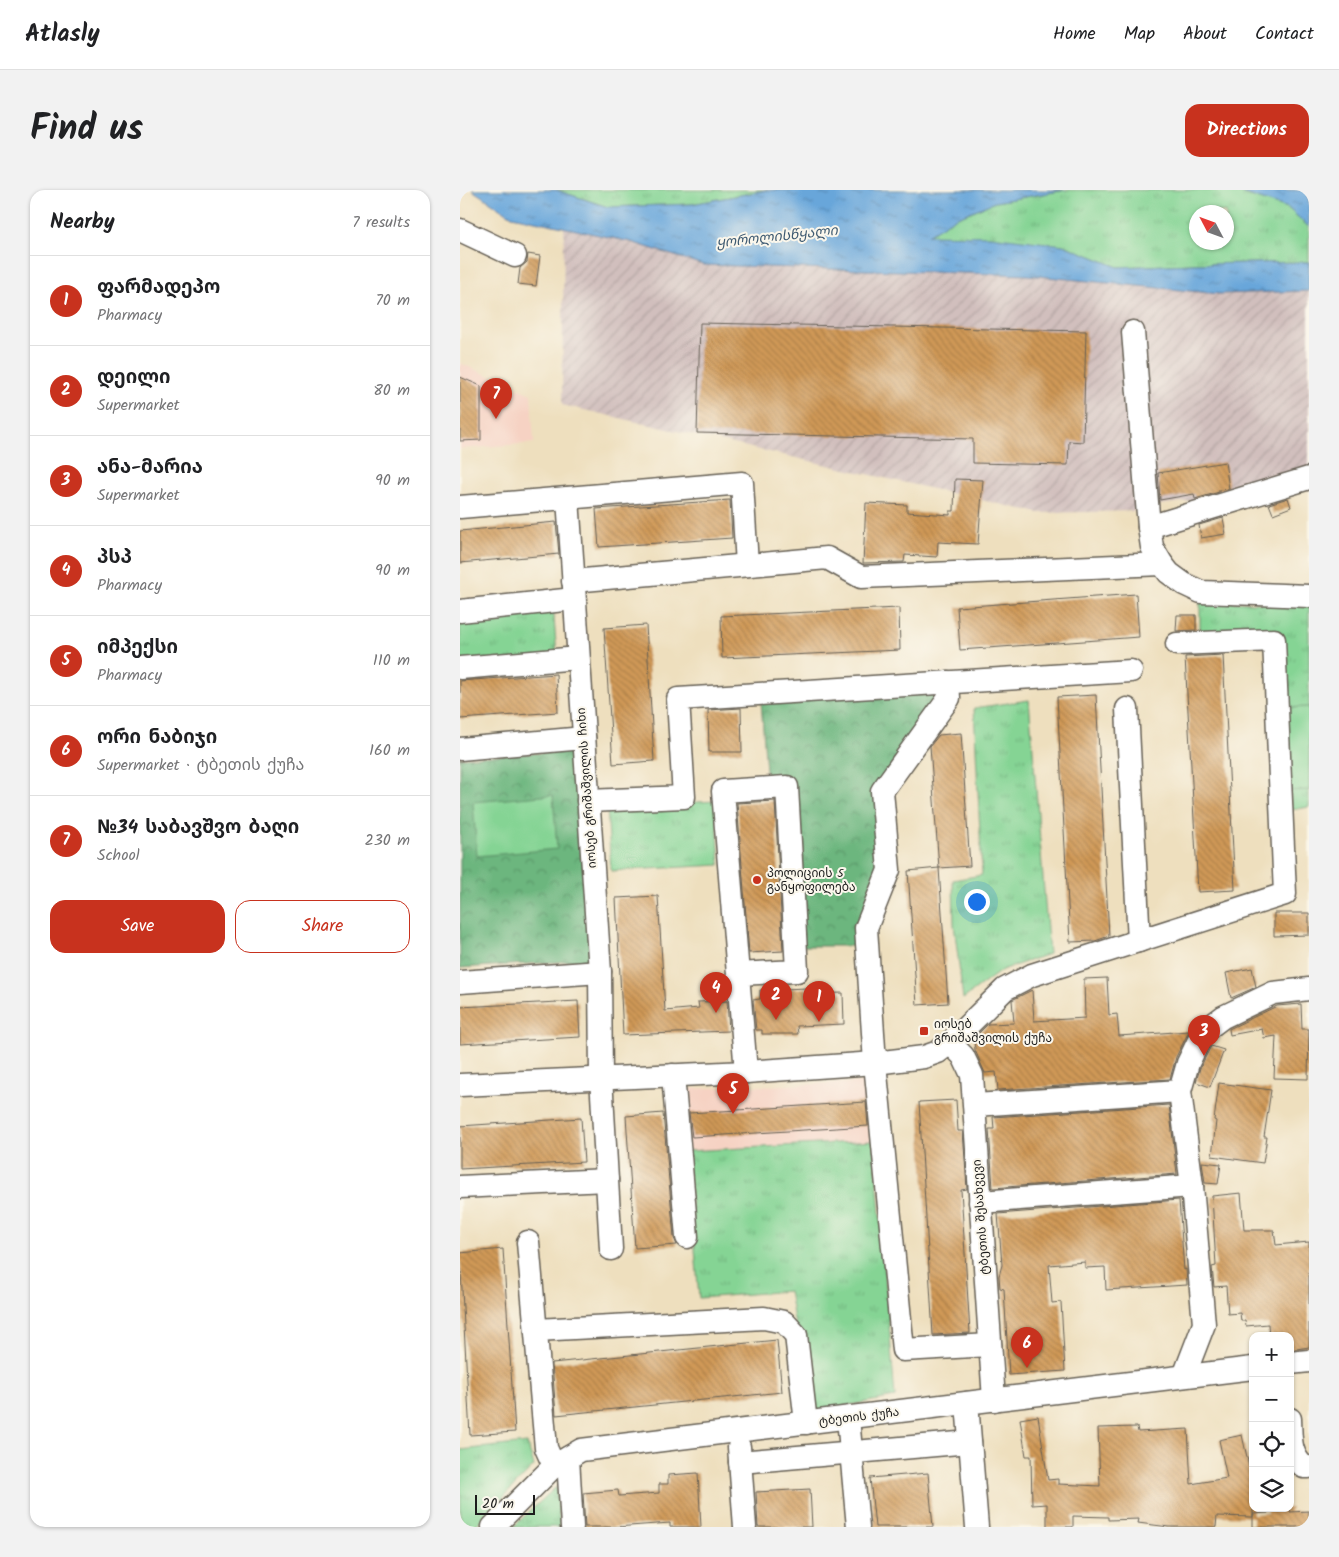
<!DOCTYPE html>
<html lang="en">
<head>
<meta charset="utf-8">
<style>
  body { margin:0; font-family:Kalam,"Noto Sans Georgian",sans-serif; background:#f2f2f2; color:#202124 }
  .controls { position:absolute; right:15px; bottom:15px; display:grid; overflow:hidden; border-radius:10px; box-shadow:0 1px 4px #0004 }
  .controls button { width:45px; height:45px; display:grid; place-items:center; padding:0; border:0; border-bottom:1px solid #e0e0e0; background:#fff; color:#202124; font:25px sans-serif }
  .compass { position:absolute; left:729px; top:15px; width:45px; height:45px; border-radius:50%; background:#fff; box-shadow:0 1px 4px #0004; rotate:311deg }
  .scale { position:absolute; left:15px; bottom:12px; width:60px; box-sizing:border-box; padding-left:5px; border:2px solid #1c1c1c; border-top:0; font-size:14px; line-height:18px; white-space:nowrap; color:#1c1c1c; -webkit-text-stroke:4px #fbf7ec; paint-order:stroke }
  .you { position:absolute; left:516px; top:711px; width:18px; height:18px; margin:-12px; border:4px solid #fff; border-radius:50%; background:#1a73e8; box-shadow:0 0 0 8px #1a73e833 }
  .badge { display:grid; place-items:center; width:32px; height:32px; border-radius:50%; background:#c8321e; color:#fff; font-size:16px; font-weight:700 }
  .pin { position:absolute; translate:-50% -41px; filter:drop-shadow(0 1px 2px #0008) }
  .pin::after { content:''; position:absolute; top:26px; width:18px; height:15px; background:inherit; clip-path:polygon(0 0,100% 0,50% 100%) }
  .list { margin:0; padding:0; list-style:none }
  h2 { display:flex; justify-content:space-between; align-items:center; height:65px; margin:0; padding:0 20px; font-size:21px }
  h2 small { font-size:16px; font-weight:400; color:#757577 }
  .list li { display:grid; grid-template-columns:32px 1fr auto; gap:15px; align-items:center; box-sizing:border-box; height:90px; padding:0 20px; border-top:1px solid #e0e0e0 }
  .list b { display:block; font-size:19px; white-space:nowrap }
  .list p { margin:0; font-size:16px; white-space:nowrap; color:#757577 }
  .list em { font-size:16px; font-style:normal; color:#757577 }
  .actions { display:flex; gap:10px; padding:15px 20px }
  .actions a { flex:1; padding:11px 0; border:1px solid #c8321e; border-radius:15px; text-align:center; font-size:18px; color:#c8321e }
  .actions .main { background:#c8321e; color:#fff }
  .icon { flex:none; width:28px; height:28px; fill:none; stroke:currentColor; stroke-width:2; stroke-linecap:round; stroke-linejoin:round }
  .map { position:relative; flex:none; width:849px; height:1337px; overflow:hidden; border-radius:15px }
  header { display:flex; align-items:center; gap:30px; box-sizing:border-box; height:70px; padding:0 25px; background:#fff; border-bottom:1px solid #e0e0e0 }
  header strong { font-size:24px }
  nav { display:flex; gap:28px; margin-inline-start:auto; font-size:18px }
  .intro { display:flex; align-items:center; justify-content:space-between; box-sizing:border-box; height:120px; padding:0 30px }
  h1 { margin:0; font-size:35px }
  .button { padding:12px 22px; border-radius:15px; background:#c8321e; color:#fff; font-size:18px; font-weight:700 }
  main { display:flex; gap:30px; padding:0 30px }
  aside { flex:1; background:#fff; border-radius:15px; box-shadow:0 1px 4px #0004 }
  .map>svg:first-child { display:block }
</style>
</head>
<body>
<header>
<strong>Atlasly</strong>
<nav><a>Home</a><a>Map</a><a>About</a><a>Contact</a></nav>
</header>
<div class="intro"><h1>Find us</h1><a class="button">Directions</a></div>
<main>
<aside>
<h2>Nearby<small>7 results</small></h2>
<ul class="list">
<li><span class="badge">1</span><div><b>ფარმადეპო</b><p>Pharmacy</p></div><em>70 m</em></li>
<li><span class="badge">2</span><div><b>დეილი</b><p>Supermarket</p></div><em>80 m</em></li>
<li><span class="badge">3</span><div><b>ანა-მარია</b><p>Supermarket</p></div><em>90 m</em></li>
<li><span class="badge">4</span><div><b>პსპ</b><p>Pharmacy</p></div><em>90 m</em></li>
<li><span class="badge">5</span><div><b>იმპექსი</b><p>Pharmacy</p></div><em>110 m</em></li>
<li><span class="badge">6</span><div><b>ორი ნაბიჯი</b><p>Supermarket · ტბეთის ქუჩა</p></div><em>160 m</em></li>
<li><span class="badge">7</span><div><b>№34 საბავშვო ბაღი</b><p>School</p></div><em>230 m</em></li>
</ul>
<div class="actions"><a class="main">Save</a><a>Share</a></div>
</aside>
<div class="map">
<svg width="849" height="1337" viewBox="0 0 849 1337">
  <defs>
    <pattern id="industrial-furrows" width="10" height="10" patternUnits="userSpaceOnUse" patternTransform="scale(1.25)"><rect width="10" height="10" fill="#d1bfbd"/><path d="M-1 1l2-2M0 10L10 0M9 11l2-2" fill="none" stroke="#b3a4a2"/></pattern>
    <pattern id="grass-tufts" width="24" height="20" patternUnits="userSpaceOnUse" patternTransform="scale(1.25)"><rect width="24" height="20" fill="#85d494"/><path d="M3 7l-1-3M5 7V3M7 7l1-3M15 17l-1-3M17 17v-4M19 17l1-3" fill="none" stroke="#72b57f"/></pattern>
    <pattern id="forest-crowns" width="20" height="18" patternUnits="userSpaceOnUse" patternTransform="scale(1.25)"><rect width="20" height="18" fill="#6cb67e"/><path d="M2 6a3 3 0 1 1 6 0M12 15a3 3 0 1 1 6 0" fill="none" stroke="#589366"/></pattern>
    <pattern id="water-ripples" width="26" height="14" patternUnits="userSpaceOnUse" patternTransform="scale(1.25)"><rect width="26" height="14" fill="#68a6da"/><path d="M2 4q2-2 4 0t4 0M15 11q2-2 4 0t4 0" fill="none" stroke="#5586b0"/></pattern>
    <pattern id="building-back-hatch" width="6" height="6" patternUnits="userSpaceOnUse" patternTransform="scale(1.25)"><rect width="6" height="6" fill="#d09957"/><path d="M-1 5l2 2M0 0l6 6M5-1l2 2" fill="none" stroke="#a87c47"/></pattern>
  </defs>
  <rect width="100%" height="100%" fill="#fbf7ec"/>
  <filter id="ink" filterUnits="userSpaceOnUse"><feTurbulence type="fractalNoise" baseFrequency=".02" numOctaves="2"/><feDisplacementMap in="SourceGraphic" scale="10" xChannelSelector="R" yChannelSelector="G"/><feConvolveMatrix kernelMatrix="1 2 1 2 8 2 1 2 1" color-interpolation-filters="sRGB"/></filter>
  <filter id="wash" filterUnits="userSpaceOnUse"><feTurbulence type="fractalNoise" baseFrequency=".0096" numOctaves="4" result="noise"/><feDisplacementMap in="SourceGraphic" scale="20" xChannelSelector="R" yChannelSelector="G"/><feGaussianBlur stdDeviation="1.12" result="paint"/><feColorMatrix in="noise" values="0 0 0 0 0 0 0 0 0 0 0 0 0 0 0 0 0 1.4 0 .05"/><feComposite in="paint" operator="in"/></filter>
  <g filter="url(#wash)">
    <rect width="100%" height="100%" fill="#eedfbe"/>
    <g fill="#f6d2c3">
      <polygon points="0,173 71,204 74,253 0,259"/>
      <polygon points="412,892 414,951 227,961 223,899"/>
    </g>
    <polygon fill="url(#industrial-furrows)" points="104,37 171,52 567,85 760,104 849,101 849,282 767,306 699,315 676,316 676,321 579,323 102,215"/>
    <g fill="url(#grass-tufts)" stroke="#507858" fill-rule="evenodd">
      <polygon points="96,0 307,0 232,14 148,17"/>
      <path d="M606 0H772L828 18 849 37V72L733 74 658 77 603 55 467 45 495 28 535 12ZM736 22H766V52H736Z"/>
      <polygon points="740,411 849,415 849,617 831,620 820,443 740,445"/>
      <polygon points="93,414 97,468 0,476 0,424"/>
      <polygon points="569,510 589,764 542,780 503,809 494,734 493,690 522,685 514,518"/>
      <polygon points="256,611 260,675 151,681 147,617"/>
      <polygon points="414,951 435,1207 350,1222 329,1101 239,1108 227,961"/>
      <polygon points="67,1253 74,1276 14,1337 1,1337 0,1260"/>
      <polygon points="96,1297 100,1337 53,1337"/>
    </g>
    <g fill="url(#forest-crowns)" stroke="#44694d">
      <polygon points="475,500 477,514 417,597 423,666 398,756 342,756 333,594 307,595 301,511"/>
      <polygon points="115,561 130,770 0,778 0,568"/>
    </g>
    <g fill="#85d494" stroke="#507858">
      <polygon points="849,517 849,600 825,601 821,518"/>
      <polygon points="93,605 97,659 17,666 13,612"/>
    </g>
    <g fill="url(#water-ripples)" stroke="#42617b">
      <polygon points="12,0 96,0 148,17 232,14 307,0 606,0 535,12 495,28 468,45 530,46 603,55 658,77 733,74 849,72 849,101 760,104 567,85 243,75 171,52 52,26"/>
      <polygon points="772,0 849,0 849,37 828,18"/>
    </g>
    <g id="blocks">
      <g fill="url(#building-back-hatch)">
        <polygon points="68,64 80,66 76,96 58,94 60,78 67,72"/>
        <polygon points="240,133 626,141 623,252 609,251 608,275 513,273 513,249 237,243"/>
        <polygon points="0,187 21,196 21,250 0,251"/>
        <polygon points="765,272 769,299 759,300 759,302 735,309 734,304 700,310 698,283"/>
        <polygon points="495,289 523,290 518,354 478,352 477,367 445,365 444,372 403,373 406,313 447,315 447,322 490,325 490,321 494,321"/>
        <polygon points="828,308 831,317 813,324 809,314"/>
        <polygon points="270,310 272,348 139,357 136,319"/>
        <polygon points="763,328 766,344 741,348 739,335"/>
        <polygon points="96,332 99,364 0,373 0,341"/>
        <polygon points="676,404 679,447 500,460 497,417"/>
        <polygon points="439,418 440,460 262,468 261,426"/>
        <polygon points="717,425 736,425 736,440 716,441"/>
        <polygon points="186,435 194,571 153,574 144,438"/>
        <polygon points="763,465 775,700 738,702 725,467"/>
        <polygon points="96,484 98,522 0,529 0,491"/>
        <polygon points="636,505 649,746 635,751 610,752 597,507"/>
        <polygon points="281,518 282,562 249,562 248,520"/>
        <polygon points="501,543 510,676 479,678 470,556 479,545"/>
        <polygon points="315,611 323,761 289,763 277,613"/>
        <polygon points="479,678 488,813 457,815 448,681"/>
        <polygon points="198,706 205,821 239,818 238,812 267,811 269,841 163,845 156,708"/>
        <polygon points="814,723 849,723 849,745 814,746"/>
        <polygon points="792,778 796,797 771,808 766,783"/>
        <polygon points="647,788 649,825 657,824 659,846 729,841 716,867 710,889 538,900 536,882 525,883 515,860 514,848 528,834 554,833 552,810 572,800 574,831 625,828 624,789"/>
        <polygon points="347,798 347,804 383,803 384,834 337,836 338,844 302,844 302,840 296,840 293,810 300,809 300,800"/>
        <polygon points="118,811 120,847 0,854 0,817"/>
        <polygon points="841,814 842,839 849,839 848,889 814,888 816,846 804,848 802,839 770,845 769,839 817,816"/>
        <polygon points="751,856 764,860 750,897 736,892 740,878"/>
        <polygon points="759,893 811,900 804,947 807,947 803,973 752,966 756,931 754,930"/>
        <polygon points="496,910 498,941 503,941 507,999 501,1000 510,1143 473,1145 459,912"/>
        <polygon points="406,912 408,936 232,947 229,923"/>
        <polygon points="709,915 717,984 533,998 529,939 534,939 533,927"/>
        <polygon points="203,923 214,1048 217,1055 175,1058 166,926"/>
        <polygon points="121,928 124,972 0,979 0,936"/>
        <polygon points="742,972 761,974 758,994 745,993"/>
        <polygon points="781,1003 784,1040 814,1040 816,1055 849,1052 849,1157 830,1160 830,1146 809,1146 808,1134 786,1136 785,1131 781,1131 780,1123 768,1124 766,1096 754,1097 752,1077 756,1076 752,1006"/>
        <polygon points="719,1010 724,1080 726,1079 727,1095 646,1100 645,1077 625,1078 625,1072 589,1075 592,1113 601,1112 605,1181 549,1185 544,1099 540,1098 539,1086 542,1075 538,1024"/>
        <polygon points="43,1059 55,1242 10,1245 0,1063"/>
        <polygon points="317,1150 322,1202 96,1225 92,1173"/>
        <polygon points="578,1226 588,1290 598,1289 598,1294 640,1296 638,1238 677,1237 678,1242 728,1239 731,1294 767,1288 759,1250 782,1245 793,1294 793,1327 757,1326 756,1337 709,1337 678,1333 679,1329 648,1330 648,1327 613,1326 613,1337 587,1337 587,1314 572,1315 571,1266 566,1266 560,1229"/>
        <polygon points="238,1283 241,1337 210,1337 210,1333 156,1337 125,1337 123,1303 158,1300 159,1306 199,1303 199,1294 208,1294 208,1285"/>
        <polygon points="468,1283 473,1337 415,1337 410,1288"/>
        <polygon points="350,1299 352,1337 298,1337 296,1302"/>
        <polygon points="807,1318 831,1318 830,1322 849,1321 849,1337 793,1337 793,1324 808,1323"/>
      </g>
    </g>
  </g>
  <g filter="url(#ink)">
    <use href="#blocks" fill-opacity="0" stroke="#666055" stroke-width="1"/>
    <g fill="none" stroke-linecap="round" stroke-linejoin="round">
      <g stroke="#666055" stroke-width="25">
        <g id="minor">
          <polyline points="0,40 55,66"/>
          <polyline points="673,142 689,337 692,357 702,374 709,383 724,394 741,402 849,406"/>
          <polyline points="108,308 140,782 141,887 151,1059"/>
          <polyline points="0,317 282,293 287,375"/>
          <polyline points="689,337 849,288"/>
          <polyline points="113,391 367,368 401,387 702,374"/>
          <polyline points="0,421 114,409"/>
          <polyline points="0,478 118,468"/>
          <polyline points="488,492 489,508 422,601 429,680 406,738 415,873 443,1160 530,1155"/>
          <polyline points="667,519 679,751"/>
          <polyline points="0,559 124,548"/>
          <polyline points="128,611 224,607 218,509 671,481"/>
          <polyline points="278,784 337,781 327,597 263,601 286,882"/>
          <polyline points="0,792 140,782"/>
          <polyline points="490,853 503,866 512,885 534,1210"/>
          <polyline points="213,885 227,1047"/>
          <polyline points="0,895 286,882 415,873 464,867 478,862 490,853 545,799 572,785 825,704 814,450 717,454"/>
          <polyline points="515,915 720,901"/>
          <polyline points="0,997 147,990"/>
          <polyline points="520,1012 732,996"/>
          <polyline points="68,1052 86,1258 94,1276"/>
          <polyline points="76,1140 304,1128 324,1132 336,1145 346,1233"/>
          <polyline points="830,1173 849,1171"/>
          <polyline points="724,1186 744,1134 732,996 720,901 728,873 743,842 763,827 813,803 849,799"/>
          <polyline points="507,1213 517,1337"/>
          <polyline points="388,1228 398,1337"/>
          <path d="M830 1229C831 1248 829 1263 844 1277H849"/>
          <polyline points="279,1257 285,1337"/>
          <polyline points="108,1268 112,1337"/>
          <polyline points="280,1272 510,1252"/>
          <polyline points="33,1337 94,1276 121,1260 793,1178"/>
        </g>
      </g>
      <use href="#minor" stroke="#fff" stroke-width="22"/>
    </g>
  </g>
  <g fill="#c8321e" stroke="#fbf7ec" stroke-width="2">
    <circle cx="297" cy="690" r="5"/>
    <rect x="459" y="836" width="10" height="10" rx="2.5"/>
  </g>
  <g text-anchor="middle" dominant-baseline="central" stroke-width="4" stroke-linejoin="round" paint-order="stroke">
    <g font-size="12" fill="#1c1c1c" stroke="#fbf7ec">
      <text transform="translate(127 598) rotate(-94)">იოსებ გრიშაშვილის ჩიხი</text>
      <text transform="translate(521 1027) rotate(-94)">ტბეთის შესახვევი</text>
      <text transform="translate(399 1227) rotate(-7)">ტბეთის ქუჩა</text>
    </g>
    <g font-size="12" fill="#1c1c1c" stroke="#fbf7ec" text-anchor="start">
      <text x="307" y="683">პოლიციის 5<tspan x="307" dy="14">განყოფილება</tspan></text>
      <text x="474" y="834">იოსებ<tspan x="474" dy="14">გრიშაშვილის ქუჩა</tspan></text>
    </g>
    <g font-size="14" font-style="italic" fill="#3e5a71" stroke="#fbf7ec">
      <text transform="translate(317 47) rotate(-6)">ყოროლისწყალი</text>
    </g>
  </g>
</svg>
<div class="controls">
<button>+</button>
<button>−</button>
<button><svg class="icon" aria-label="locate" viewBox="0 0 24 24"><circle cx="12" cy="12" r="6"/><path d="M12 2v4M12 18v4M2 12h4M18 12h4"/></svg></button>
<button><svg class="icon" aria-label="layers" viewBox="0 0 24 24"><path d="M12 4l9 5-9 5-9-5zM3 14l9 5 9-5"/></svg></button>
</div>
<svg class="compass" viewBox="-18 -18 36 36"><path d="M0-13l5 13h-10z" fill="#e53935"/><path d="M0 13l5-13h-10z" fill="#757577"/></svg>
<div class="scale">20 m</div>
<div class="you"></div>
<div class="pin badge" style="left:359px;top:832px">1</div>
<div class="pin badge" style="left:316px;top:830px">2</div>
<div class="pin badge" style="left:744px;top:866px">3</div>
<div class="pin badge" style="left:256px;top:823px">4</div>
<div class="pin badge" style="left:273px;top:924px">5</div>
<div class="pin badge" style="left:567px;top:1178px">6</div>
<div class="pin badge" style="left:36px;top:229px">7</div>
</div>
</main>
</body>
</html>
